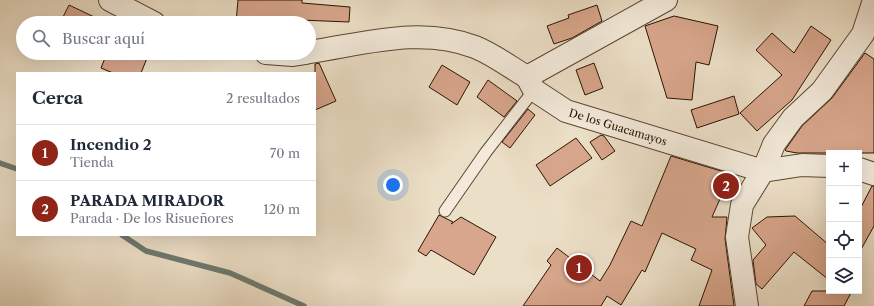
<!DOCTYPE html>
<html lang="es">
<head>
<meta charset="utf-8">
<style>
  body { margin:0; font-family:"Libre Caslon Text",serif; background:#f2f2f3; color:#1f2937 }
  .controls { position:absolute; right:12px; bottom:12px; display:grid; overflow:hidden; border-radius:0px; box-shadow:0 4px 16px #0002 }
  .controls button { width:36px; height:36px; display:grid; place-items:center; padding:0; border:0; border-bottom:1px solid #e0e1e3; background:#fff; color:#1f2937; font:20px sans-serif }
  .you { position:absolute; left:393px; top:185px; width:14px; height:14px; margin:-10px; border:3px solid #fff; border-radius:50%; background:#1a73e8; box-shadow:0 0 0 6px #1a73e833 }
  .badge { display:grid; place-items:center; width:26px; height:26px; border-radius:50%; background:#8f2418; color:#fff; font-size:13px; font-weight:700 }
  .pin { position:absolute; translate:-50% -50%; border:2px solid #fff; box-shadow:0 1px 4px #0006 }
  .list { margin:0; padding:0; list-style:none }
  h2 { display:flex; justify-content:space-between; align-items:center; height:52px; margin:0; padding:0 16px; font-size:17px }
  h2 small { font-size:13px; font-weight:400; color:#747a83 }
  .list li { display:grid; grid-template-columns:26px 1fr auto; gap:12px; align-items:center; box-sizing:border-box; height:56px; padding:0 16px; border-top:1px solid #e0e1e3 }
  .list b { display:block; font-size:15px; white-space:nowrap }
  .list p { margin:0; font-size:13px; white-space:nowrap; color:#747a83 }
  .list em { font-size:13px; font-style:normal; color:#747a83 }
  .icon { flex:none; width:22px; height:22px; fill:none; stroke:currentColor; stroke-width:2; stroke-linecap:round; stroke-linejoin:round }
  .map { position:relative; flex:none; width:874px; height:306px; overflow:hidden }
  .search { position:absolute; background:#fff; box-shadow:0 4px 16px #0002; left:16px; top:16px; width:300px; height:44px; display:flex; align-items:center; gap:10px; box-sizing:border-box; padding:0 14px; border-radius:22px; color:#747a83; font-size:15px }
  .panel { position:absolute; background:#fff; box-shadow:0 4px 16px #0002; left:16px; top:72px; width:300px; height:164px; border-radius:0px }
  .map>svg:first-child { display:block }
</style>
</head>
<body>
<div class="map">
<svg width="874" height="306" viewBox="0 0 874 306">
  <rect width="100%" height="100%" fill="#ecdfc7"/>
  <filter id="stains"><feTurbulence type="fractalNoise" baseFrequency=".005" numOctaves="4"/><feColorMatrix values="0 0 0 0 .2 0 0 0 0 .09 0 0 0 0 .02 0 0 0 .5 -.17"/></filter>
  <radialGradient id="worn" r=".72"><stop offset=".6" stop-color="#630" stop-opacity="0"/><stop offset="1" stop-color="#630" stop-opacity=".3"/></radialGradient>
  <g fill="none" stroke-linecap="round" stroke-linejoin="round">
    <g stroke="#6d796e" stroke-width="5.5">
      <polyline points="0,163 17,169"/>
      <polyline points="122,235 146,251 230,273 304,306"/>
    </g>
  </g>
  <g fill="#d8a68c" stroke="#2b1400">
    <polygon points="238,0 302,0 302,3 350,7 349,22 300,20 300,23 236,23"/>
    <polygon points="69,5 107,23 60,23"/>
    <polygon points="597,5 602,21 572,38 554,44 547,26 569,18 568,15"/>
    <polygon points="674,16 718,26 709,65 696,62 692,100 667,98 645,26"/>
    <polygon points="811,26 831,40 792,100 757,131 740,113 782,75 756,50 772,33 794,53"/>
    <polygon points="107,53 149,53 141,73 113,73 101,68"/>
    <polygon points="865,53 874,59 874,153 797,153 786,151 785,150 802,126 832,98"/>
    <polygon points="319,63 336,101 315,110 315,64"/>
    <polygon points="594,63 603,88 585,95 576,70"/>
    <polygon points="442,65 470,82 457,105 429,87"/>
    <polygon points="488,80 517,101 504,117 477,97"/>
    <polygon points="734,96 739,114 697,128 691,110"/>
    <polygon points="528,109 535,115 510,148 502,142"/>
    <polygon points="601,135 604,136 615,151 602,160 590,142"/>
    <polygon points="576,138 592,158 550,186 536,165"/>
    <polygon points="671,156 731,174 712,217 727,217 725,239 734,306 699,306 712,270 691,260 696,249 662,233 645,272 642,270 621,305 607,296 601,306 523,306 551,265 547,261 557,248 600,281 610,265 631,221 642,226"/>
    <polygon points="872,186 874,186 874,226 859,253 859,211"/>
    <polygon points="439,215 453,222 451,224 461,217 496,237 474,275 431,250 426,256 418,251"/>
    <polygon points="795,216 829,245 829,280 794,252 762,289 756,284 753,260 766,245 752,228 767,217"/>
    <polygon points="812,291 852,291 844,306 804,306"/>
  </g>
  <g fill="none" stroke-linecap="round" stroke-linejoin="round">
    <g stroke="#5b4732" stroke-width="13">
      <polyline id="service" points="445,211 486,152 534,90"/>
    </g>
    <g stroke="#5b4732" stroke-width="24">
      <g id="minor">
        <polyline points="666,0 527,77 534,90 566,111 763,171 802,165 829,166"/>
        <polyline points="859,169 874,174"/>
        <polyline points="747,306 737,237 742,205 763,171 774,144 793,118 822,91 863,34 874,0"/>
      </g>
    </g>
    <g stroke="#5b4732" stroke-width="24">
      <g id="tertiary">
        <polyline points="110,0 154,23"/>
        <path d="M309 52C364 44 421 26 475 47 493 54 511 68 527 77"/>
        <polyline points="266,53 293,55 306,53"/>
      </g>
    </g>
    <use href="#service" stroke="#f3eadb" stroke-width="11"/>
    <use href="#minor" stroke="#f3eadb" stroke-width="22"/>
    <use href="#tertiary" stroke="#f3eadb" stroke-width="22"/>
  </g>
  <g text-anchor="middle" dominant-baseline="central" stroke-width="3" stroke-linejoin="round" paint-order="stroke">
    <g font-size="11" fill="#2b1400" stroke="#f3eadb">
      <text transform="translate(618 127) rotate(17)">De los Guacamayos</text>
    </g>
  </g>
  <rect width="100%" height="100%" filter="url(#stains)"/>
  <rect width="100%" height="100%" fill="url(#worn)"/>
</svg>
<div class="controls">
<button>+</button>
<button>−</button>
<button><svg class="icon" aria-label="locate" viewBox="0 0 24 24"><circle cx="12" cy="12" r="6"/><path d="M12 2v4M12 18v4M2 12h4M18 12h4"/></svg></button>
<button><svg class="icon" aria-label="layers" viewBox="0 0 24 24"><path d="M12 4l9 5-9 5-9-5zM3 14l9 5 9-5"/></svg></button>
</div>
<div class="you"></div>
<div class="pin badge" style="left:579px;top:268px">1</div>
<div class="pin badge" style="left:726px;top:186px">2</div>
<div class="search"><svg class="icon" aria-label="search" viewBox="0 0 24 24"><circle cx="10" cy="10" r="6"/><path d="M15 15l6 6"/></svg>Buscar aquí</div>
<section class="panel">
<h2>Cerca<small>2 resultados</small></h2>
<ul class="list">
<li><span class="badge">1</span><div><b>Incendio 2</b><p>Tienda</p></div><em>70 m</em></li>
<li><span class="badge">2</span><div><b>PARADA MIRADOR</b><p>Parada · De los Risueñores</p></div><em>120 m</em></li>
</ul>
</section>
</div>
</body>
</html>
